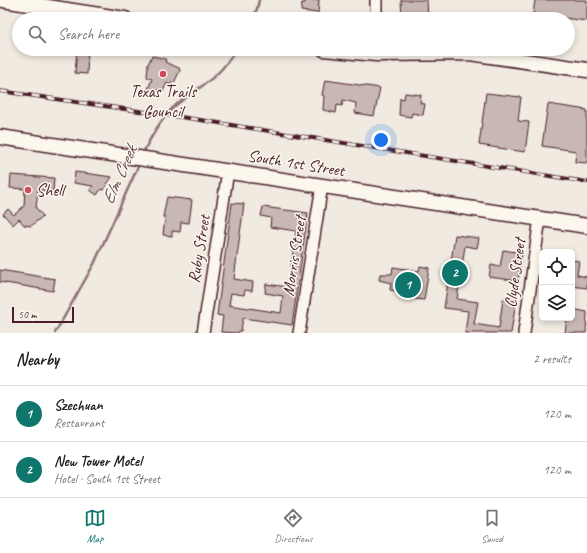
<!DOCTYPE html>
<html lang="en">
<head>
<meta charset="utf-8">
<style>
  body { margin:0; font-family:Caveat,sans-serif; background:#f2f2f2; color:#222 }
  .controls { position:absolute; right:12px; bottom:12px; display:grid; overflow:hidden; border-radius:6px; box-shadow:0 2px 6px #0003 }
  .controls button { width:36px; height:36px; display:grid; place-items:center; padding:0; border:0; border-bottom:1px solid #e0e0e0; background:#fff; color:#222; font:20px sans-serif }
  .scale { position:absolute; left:12px; bottom:10px; width:62px; box-sizing:border-box; padding-left:4px; border:2px solid #4a1f2b; border-top:0; font-size:11px; line-height:14px; white-space:nowrap; color:#4a1f2b; -webkit-text-stroke:3px #fbf7ec; paint-order:stroke }
  .you { position:absolute; left:381px; top:140px; width:14px; height:14px; margin:-10px; border:3px solid #fff; border-radius:50%; background:#1a73e8; box-shadow:0 0 0 6px #1a73e833 }
  .badge { display:grid; place-items:center; width:26px; height:26px; border-radius:50%; background:#0f766e; color:#fff; font-size:13px; font-weight:700 }
  .pin { position:absolute; translate:-50% -50%; border:2px solid #fff; box-shadow:0 1px 4px #0006 }
  .list { margin:0; padding:0; list-style:none }
  h2 { display:flex; justify-content:space-between; align-items:center; height:52px; margin:0; padding:0 16px; font-size:17px }
  h2 small { font-size:13px; font-weight:400; color:#767676 }
  .list li { display:grid; grid-template-columns:26px 1fr auto; gap:12px; align-items:center; box-sizing:border-box; height:56px; padding:0 16px; border-top:1px solid #e0e0e0 }
  .list b { display:block; font-size:15px; white-space:nowrap }
  .list p { margin:0; font-size:13px; white-space:nowrap; color:#767676 }
  .list em { font-size:13px; font-style:normal; color:#767676 }
  .icon { flex:none; width:22px; height:22px; fill:none; stroke:currentColor; stroke-width:2; stroke-linecap:round; stroke-linejoin:round }
  .map { position:relative; flex:none; width:587px; height:333px; overflow:hidden }
  .search { position:absolute; background:#fff; box-shadow:0 2px 6px #0003; left:12px; right:12px; top:12px; height:44px; display:flex; align-items:center; gap:10px; box-sizing:border-box; padding:0 14px; border-radius:22px; color:#767676; font-size:15px }
  .sheet { height:164px; background:#fff }
  nav { display:flex; justify-content:space-around; align-items:center; box-sizing:border-box; height:56px; border-top:1px solid #e0e0e0; background:#fff; font-size:11px; color:#767676 }
  nav a { display:grid; justify-items:center; gap:2px }
  nav .on { color:#0f766e }
  .map>svg:first-child { display:block }
</style>
</head>
<body>
<div class="map">
<svg width="587" height="333" viewBox="0 0 587 333">
  <rect width="100%" height="100%" fill="#f0eae0"/>
  <filter id="ink" filterUnits="userSpaceOnUse"><feTurbulence type="fractalNoise" baseFrequency=".025" numOctaves="2"/><feDisplacementMap in="SourceGraphic" scale="8" xChannelSelector="R" yChannelSelector="G"/><feConvolveMatrix kernelMatrix="1 2 1 2 8 2 1 2 1" color-interpolation-filters="sRGB"/></filter>
  <g filter="url(#ink)">
    <g fill="none" stroke-linecap="round" stroke-linejoin="round">
      <g stroke="#8c6f72" stroke-width="2.5">
        <polyline points="252,19 257,9 259,0"/>
        <path d="M143 153C150 138 163 116 176 105 200 86 220 78 236 49"/>
        <polyline points="55,333 94,264 140,162"/>
      </g>
    </g>
    <g fill="#c8b8b3" stroke="#4a1f2b">
      <polygon points="305,0 319,0 318,13 301,11 302,3 305,3"/>
      <polygon points="401,0 427,0 428,19 402,19"/>
      <polygon points="535,0 587,0 587,21 533,14"/>
      <polygon points="77,49 88,49 87,74 75,73"/>
      <polygon points="152,56 166,59 165,62 179,68 180,70 174,83 172,82 171,85 167,83 163,91 157,90 156,92 148,89 152,79 147,77 148,64"/>
      <polygon points="325,80 380,88 374,116 355,113 356,103 343,100 342,106 337,105 336,113 323,110 324,96 322,95"/>
      <polygon points="405,93 421,95 420,103 425,104 423,115 412,113 411,117 399,115 400,98 404,99"/>
      <polygon points="486,93 521,97 518,121 529,122 525,152 479,145"/>
      <polygon points="548,104 587,110 587,163 575,162 576,151 542,146"/>
      <polygon points="75,172 91,174 112,177 103,190 101,189 97,195 90,190 93,186 74,183"/>
      <polygon points="11,175 54,178 53,191 38,190 36,208 43,216 31,226 24,225 19,219 13,225 3,214 8,209 14,215 24,206 25,189 10,188"/>
      <polygon points="167,197 192,200 189,223 181,222 180,232 172,231 172,236 163,235 165,217 163,217"/>
      <polygon points="232,203 244,204 234,279 253,282 252,291 245,290 244,295 231,293 229,305 281,313 283,296 265,293 266,284 288,287 296,231 270,227 271,218 261,216 263,207 308,213 292,325 243,318 241,331 239,331 238,333 221,332 223,316 217,315"/>
      <polygon points="455,235 479,238 477,248 465,246 457,299 478,302 474,324 499,328 503,299 516,301 511,333 465,333 468,311 444,308"/>
      <polygon points="503,250 522,253 518,281 489,277 491,265 500,267"/>
      <polygon points="572,260 579,261 577,275 587,277 587,288 572,286"/>
      <polygon points="420,266 429,268 424,300 415,299 416,294 390,290 391,283 379,280 380,274 392,274 393,267 419,271"/>
      <polygon points="0,270 55,279 53,291 0,282"/>
      <polygon points="572,309 587,312 586,333 565,333 567,318 572,318"/>
    </g>
    <g fill="none" stroke-linecap="round" stroke-linejoin="round">
      <g stroke="#4a1f2b" stroke-width="14">
        <g id="minor">
          <polyline points="376,0 376,19"/>
          <polyline points="203,333 228,171"/>
          <polyline points="299,333 322,185"/>
          <polyline points="524,333 540,218"/>
        </g>
      </g>
      <g stroke="#4a1f2b" stroke-width="17">
        <g id="major">
          <polyline points="3,0 125,19"/>
          <polyline points="324,49 376,54 470,53 587,70"/>
          <polyline points="0,137 587,226"/>
        </g>
      </g>
      <use href="#minor" stroke="#fbf7ec" stroke-width="11"/>
      <use href="#major" stroke="#fbf7ec" stroke-width="14"/>
      <g stroke="#4a1f2b" stroke-width="4">
        <polyline id="rail" points="0,91 194,119 587,182"/>
      </g>
      <use href="#rail" stroke="#fbf7ec" stroke-width="2.5" stroke-dasharray="8" stroke-linecap="butt"/>
    </g>
  </g>
  <g fill="#d1495b" stroke="#fbf7ec" stroke-width="1.5">
    <circle cx="163" cy="74" r="4"/>
    <circle cx="28" cy="190" r="4"/>
  </g>
  <g text-anchor="middle" dominant-baseline="central" stroke-width="3" stroke-linejoin="round" paint-order="stroke">
    <g font-size="17" fill="#4a1f2b" stroke="#fbf7ec">
      <text x="163" y="91">Texas Trails<tspan x="163" dy="20">Council</tspan></text>
      <text x="36" y="190" text-anchor="start">Shell</text>
    </g>
    <g font-size="17" fill="#4a1f2b" stroke="#fbf7ec">
      <text transform="translate(296 163) rotate(9)">South 1st Street</text>
      <text transform="translate(199 249) rotate(-81)">Ruby Street</text>
      <text transform="translate(294 256) rotate(-81)">Morris Street</text>
      <text transform="translate(515 273) rotate(-82)">Clyde Street</text>
    </g>
    <g font-size="18" font-style="italic" fill="#704e55" stroke="#fbf7ec">
      <text transform="translate(119 175) rotate(-66)">Elm Creek</text>
    </g>
  </g>
</svg>
<div class="controls">
<button><svg class="icon" aria-label="locate" viewBox="0 0 24 24"><circle cx="12" cy="12" r="6"/><path d="M12 2v4M12 18v4M2 12h4M18 12h4"/></svg></button>
<button><svg class="icon" aria-label="layers" viewBox="0 0 24 24"><path d="M12 4l9 5-9 5-9-5zM3 14l9 5 9-5"/></svg></button>
</div>
<div class="scale">50 m</div>
<div class="you"></div>
<div class="pin badge" style="left:408px;top:285px">1</div>
<div class="pin badge" style="left:455px;top:273px">2</div>
<div class="search"><svg class="icon" aria-label="search" viewBox="0 0 24 24"><circle cx="10" cy="10" r="6"/><path d="M15 15l6 6"/></svg>Search here</div>
</div>
<section class="sheet">
<h2>Nearby<small>2 results</small></h2>
<ul class="list">
<li><span class="badge">1</span><div><b>Szechuan</b><p>Restaurant</p></div><em>120 m</em></li>
<li><span class="badge">2</span><div><b>New Tower Motel</b><p>Hotel · South 1st Street</p></div><em>120 m</em></li>
</ul>
</section>
<nav>
<a class="on"><svg class="icon" aria-label="map" viewBox="0 0 24 24"><path d="M3 6l6-2 6 2 6-2v14l-6 2-6-2-6 2zM9 4v14M15 6v14"/></svg>Map</a>
<a><svg class="icon" aria-label="directions" viewBox="0 0 24 24"><path d="M12 3l9 9-9 9-9-9zM9 14v-3h6M13 9l2 2-2 2"/></svg>Directions</a>
<a><svg class="icon" aria-label="saved" viewBox="0 0 24 24"><path d="M7 4h10v16l-5-4-5 4z"/></svg>Saved</a>
</nav>
</body>
</html>
